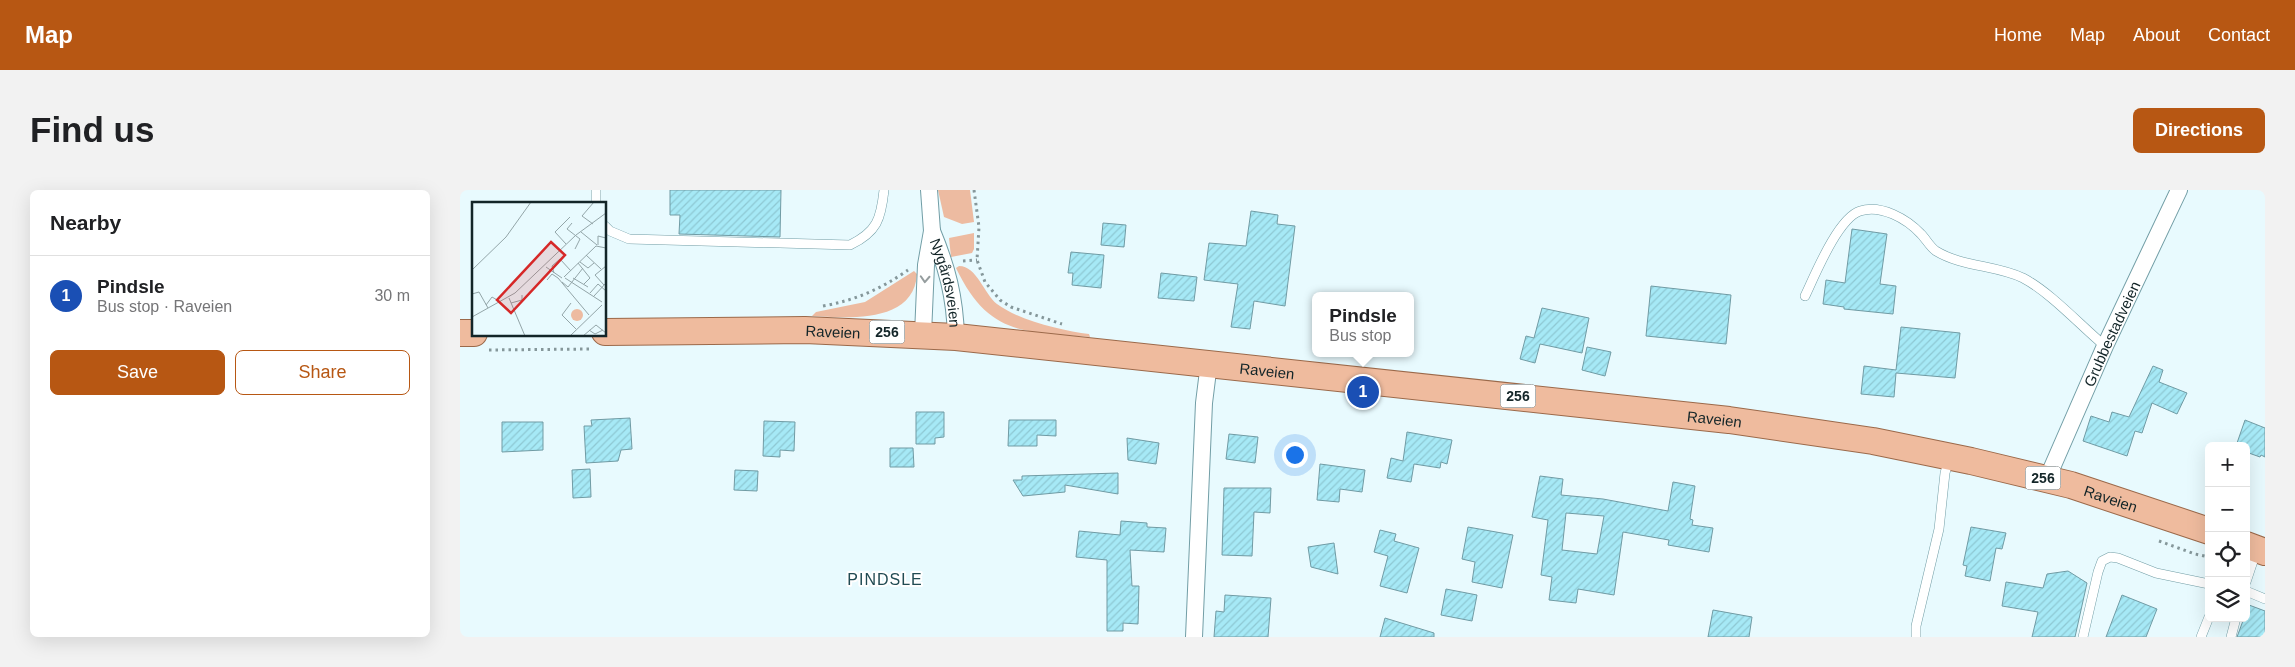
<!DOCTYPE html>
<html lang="en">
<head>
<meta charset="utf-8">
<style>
  body { margin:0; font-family:Helvetica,sans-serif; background:#f2f2f2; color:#202124 }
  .controls { position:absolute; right:15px; bottom:15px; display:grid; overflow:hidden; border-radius:8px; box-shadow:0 5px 20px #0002 }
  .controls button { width:45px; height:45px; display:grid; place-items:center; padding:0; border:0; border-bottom:1px solid #e0e0e0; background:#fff; color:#202124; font:25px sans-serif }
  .you { position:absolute; left:834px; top:264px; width:18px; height:18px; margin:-12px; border:4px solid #fff; border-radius:50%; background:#1a73e8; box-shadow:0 0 0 8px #1a73e833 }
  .badge { display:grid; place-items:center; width:32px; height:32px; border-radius:50%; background:#b75713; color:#fff; font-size:16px; font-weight:700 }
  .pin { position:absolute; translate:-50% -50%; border:2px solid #fff; box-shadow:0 1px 5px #0006 }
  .popup { position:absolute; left:852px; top:102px; width:102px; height:65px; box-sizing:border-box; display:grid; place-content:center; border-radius:8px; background:#fff; filter:drop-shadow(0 1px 4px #0005); font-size:16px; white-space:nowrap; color:#757577 }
  .popup b { font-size:19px; color:#202124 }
  .popup::after { content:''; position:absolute; left:50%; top:100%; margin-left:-10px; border:10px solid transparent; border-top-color:#fff }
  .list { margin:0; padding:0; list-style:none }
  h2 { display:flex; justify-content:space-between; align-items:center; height:65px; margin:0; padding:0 20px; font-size:21px }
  h2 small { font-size:16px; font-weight:400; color:#757577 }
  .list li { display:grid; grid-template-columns:32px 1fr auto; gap:15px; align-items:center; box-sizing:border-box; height:80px; padding:0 20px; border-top:1px solid #e0e0e0 }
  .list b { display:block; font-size:19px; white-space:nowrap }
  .list p { margin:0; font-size:16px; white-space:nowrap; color:#757577 }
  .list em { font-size:16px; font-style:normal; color:#757577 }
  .actions { display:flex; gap:10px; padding:15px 20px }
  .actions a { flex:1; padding:11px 0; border:1px solid #b75713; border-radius:8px; text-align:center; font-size:18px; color:#b75713 }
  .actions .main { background:#b75713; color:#fff }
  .icon { flex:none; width:28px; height:28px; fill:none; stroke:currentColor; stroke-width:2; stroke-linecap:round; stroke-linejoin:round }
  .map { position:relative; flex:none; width:1805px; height:447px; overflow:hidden; border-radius:8px }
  header { display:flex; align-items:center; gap:30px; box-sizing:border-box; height:70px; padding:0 25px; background:#b75713; color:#fff }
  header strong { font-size:24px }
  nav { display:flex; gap:28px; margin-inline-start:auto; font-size:18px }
  .intro { display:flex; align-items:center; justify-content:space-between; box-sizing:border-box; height:120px; padding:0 30px }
  h1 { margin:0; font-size:35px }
  .button { padding:12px 22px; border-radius:8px; background:#b75713; color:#fff; font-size:18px; font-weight:700 }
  main { display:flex; gap:30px; padding:0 30px }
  aside { flex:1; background:#fff; border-radius:8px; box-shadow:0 5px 20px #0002 }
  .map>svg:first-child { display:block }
</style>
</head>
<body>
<header>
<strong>Map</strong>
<nav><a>Home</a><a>Map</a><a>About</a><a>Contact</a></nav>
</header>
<div class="intro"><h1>Find us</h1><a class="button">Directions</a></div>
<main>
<aside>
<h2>Nearby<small></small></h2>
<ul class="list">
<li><span class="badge" style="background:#1a4fb4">1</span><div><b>Pindsle</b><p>Bus stop · Raveien</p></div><em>30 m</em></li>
</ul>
<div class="actions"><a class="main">Save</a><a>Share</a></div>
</aside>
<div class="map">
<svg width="1805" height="447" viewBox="0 0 1805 447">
  <defs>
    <pattern id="building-hatch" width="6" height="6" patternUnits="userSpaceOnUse" patternTransform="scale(1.25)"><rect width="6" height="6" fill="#a6e9f6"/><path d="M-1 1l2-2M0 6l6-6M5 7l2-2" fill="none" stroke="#8ec8d3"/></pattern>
  </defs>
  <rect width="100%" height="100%" fill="#e8fafe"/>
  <g fill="#edbba1">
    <polygon points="478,0 510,0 514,32 502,34 484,27"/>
    <polygon points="514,43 514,59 512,63 491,67 489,48"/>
    <path d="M499 76C517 76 524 104 537 114 558 130 603 141 629 144L630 147C563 142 528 145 496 78Z"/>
    <path d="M454 81 457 84C454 134 387 128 352 126L356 122 405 112Z"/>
  </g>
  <g fill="url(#building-hatch)" stroke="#709ba4" fill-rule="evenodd">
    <polygon points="210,0 321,0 320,47 219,44 220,25 210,25"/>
    <polygon points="791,21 818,25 817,34 835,36 825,116 794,111 790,139 771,137 778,94 744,90 749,53 786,56"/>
    <polygon points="643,33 666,35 664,57 641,55"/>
    <polygon points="1392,39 1427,44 1420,94 1436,96 1433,124 1384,119 1384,117 1363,114 1366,90 1385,93"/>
    <polygon points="611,62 644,65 641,98 612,95 613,83 608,83"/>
    <polygon points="701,83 737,87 734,111 698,108"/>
    <polygon points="1191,96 1271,105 1266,154 1186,146"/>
    <polygon points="1082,118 1129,128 1122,163 1080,154 1075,173 1060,169 1066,146 1074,148"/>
    <polygon points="1441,137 1500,143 1495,188 1436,183 1434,207 1401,204 1404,176 1436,180"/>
    <polygon points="1127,157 1151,162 1145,186 1122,180"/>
    <polygon points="1693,176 1703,180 1699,192 1727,203 1717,224 1692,213 1682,243 1675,241 1667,266 1623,251 1631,226 1649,232 1652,222 1669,227"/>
    <polygon points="456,222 484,222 484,247 475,248 475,254 456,254"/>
    <polygon points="170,228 172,259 161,260 158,271 126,273 124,236 132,236 131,230"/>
    <polygon points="549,230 596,230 596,246 577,245 577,256 548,256"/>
    <polygon points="1785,230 1805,238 1805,267 1801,265 1800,267 1786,262 1786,256 1776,256"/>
    <polygon points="304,231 335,232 334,261 320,260 320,267 303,266"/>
    <polygon points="42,232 83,232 83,260 42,262"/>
    <polygon points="947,242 992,250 987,274 981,272 980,278 954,274 951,292 927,288 931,268 943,271"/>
    <polygon points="769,244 798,247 795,273 766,269"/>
    <polygon points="667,248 699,253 696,274 668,270"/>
    <polygon points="430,258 453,258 454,277 430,277"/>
    <polygon points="860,274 905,280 902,302 880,299 879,312 857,310"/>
    <polygon points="130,279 131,307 113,308 112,280"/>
    <polygon points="275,280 298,281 297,301 274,300"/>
    <polygon points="658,283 658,304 605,295 605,302 563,306 553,290 562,290 562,286"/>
    <path d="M1080 286 1103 289 1101 305 1143 309 1208 321 1213 292 1235 296 1230 329 1233 330 1232 335 1253 338 1249 362 1208 355 1209 350 1163 342 1154 405 1118 399 1116 413 1089 410 1092 387 1081 385 1088 330 1072 327ZM1106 323 1144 326 1137 364 1102 360Z"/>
    <polygon points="764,298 811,298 810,323 794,322 792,366 762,365"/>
    <polygon points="661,331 687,333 687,337 706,338 704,362 670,360 672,396 679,396 678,434 663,433 663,441 647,441 647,370 616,367 619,341 660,345"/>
    <polygon points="1008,337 1053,345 1042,398 1012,392 1015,372 1002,369"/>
    <polygon points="1511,337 1546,343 1542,359 1536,358 1530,391 1505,386 1507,376 1503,375"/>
    <polygon points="920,340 936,344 934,351 959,358 947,403 920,396 928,366 914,362"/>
    <polygon points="874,353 878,384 851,377 848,357"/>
    <polygon points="1608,381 1627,393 1615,447 1572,447 1578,422 1542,416 1546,392 1583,398 1587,384"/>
    <polygon points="986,399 1017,405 1012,431 981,425"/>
    <polygon points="765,405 811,408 808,447 754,447 756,421 764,422"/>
    <polygon points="1662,405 1697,419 1686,447 1646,447"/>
    <polygon points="1789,415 1805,421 1805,447 1777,447 1784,428 1786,428"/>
    <polygon points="1253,420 1292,427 1289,447 1248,447"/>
    <polygon points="925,428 974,443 974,447 920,447"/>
  </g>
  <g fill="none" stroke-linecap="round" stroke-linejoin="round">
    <g stroke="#729ea6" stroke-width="10">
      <g id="service">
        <polyline points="136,14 136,0"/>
        <path d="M145 36 150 41 169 49 390 55C417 42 421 29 424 0"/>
        <path d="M1345 106C1355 85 1378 28 1400 21 1421 14 1447 29 1461 44 1466 49 1470 57 1476 61 1502 77 1536 75 1563 88 1590 102 1621 136 1645 156"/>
        <polyline points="1786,392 1796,362"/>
        <polyline points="1786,401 1805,409"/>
        <polyline points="1456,447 1456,436 1479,339 1485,283 1489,269"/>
        <polyline points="1623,447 1638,382 1642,371 1650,367 1658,368 1696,383 1749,394"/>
        <polyline points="1741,447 1749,427"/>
        <polyline points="1771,447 1776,428"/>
      </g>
    </g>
    <g stroke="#729ea6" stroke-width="18">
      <g id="minor">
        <path id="s1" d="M472 41C487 77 495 107 496 147"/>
        <polyline points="463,144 466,75 472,41 469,0"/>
        <path id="s2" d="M1587 289 1645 156 1719 0"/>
        <polyline points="734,447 744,213 749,173"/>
      </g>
    </g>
    <g stroke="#9b694a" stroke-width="28">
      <g id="primary">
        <path id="s3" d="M145 142 345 140 496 147 1269 230 1413 251 1511 271 1611 295 1749 341"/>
        <polyline points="0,143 14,143"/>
        <polyline points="1786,355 1805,362"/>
      </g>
    </g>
    <g stroke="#85979a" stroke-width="3" stroke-dasharray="2.5 4" stroke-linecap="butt">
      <polyline points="514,0 519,37 517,70 525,92 540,110 551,117 602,134"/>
      <polyline points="503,71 517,70"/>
      <path d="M363 116C396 110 421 99 448 80"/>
      <polyline points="29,160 130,159"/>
      <polyline points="1699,351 1735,364 1749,367"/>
    </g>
    <use href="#service" stroke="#fff" stroke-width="9"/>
    <use href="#minor" stroke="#fff" stroke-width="16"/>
    <use href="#primary" stroke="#efbb9e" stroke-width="26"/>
  </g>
  <defs><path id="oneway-chevron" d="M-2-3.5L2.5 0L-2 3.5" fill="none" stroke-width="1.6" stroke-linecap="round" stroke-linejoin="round" transform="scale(1.25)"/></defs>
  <use stroke="#959d9e" href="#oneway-chevron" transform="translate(465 89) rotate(93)"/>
  <g text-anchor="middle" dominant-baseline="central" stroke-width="4" stroke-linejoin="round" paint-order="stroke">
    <g fill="#fff" stroke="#5a6668" stroke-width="1">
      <rect x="409.5" y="130.5" width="35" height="23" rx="4"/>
      <rect x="1040.5" y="194.5" width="35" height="23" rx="4"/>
      <rect x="1565.5" y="276.5" width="35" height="23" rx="4"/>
    </g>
    <g font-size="14" font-weight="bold" fill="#132528">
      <text x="427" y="142">256</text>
      <text x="1058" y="206">256</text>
      <text x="1583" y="288">256</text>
    </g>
    <g font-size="15" fill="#132528" stroke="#fff">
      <text stroke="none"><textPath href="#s1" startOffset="54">Nygårdsveien</textPath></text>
      <text stroke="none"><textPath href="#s3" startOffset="228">Raveien</textPath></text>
      <text stroke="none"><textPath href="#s2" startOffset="159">Grubbestadveien</textPath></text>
      <text stroke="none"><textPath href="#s3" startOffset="664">Raveien</textPath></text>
      <text stroke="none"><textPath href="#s3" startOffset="1114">Raveien</textPath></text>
      <text stroke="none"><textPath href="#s3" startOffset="1519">Raveien</textPath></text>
    </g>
    <g font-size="16" letter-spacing="1" fill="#214b53" stroke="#fff">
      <text x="425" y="389">PINDSLE</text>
    </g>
  </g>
  <g transform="translate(12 12)">
    <rect width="134" height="134" fill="#e8fafe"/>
    <path d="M99 113a6 6 0 1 1 12 0a6 6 0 1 1-12 0Z" fill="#edbba1"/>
    <path fill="none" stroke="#93a5a8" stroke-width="1" d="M100 21 95 27 108 37 103 47M121 22 110 14 122 0M109 30 125 43M94 42 83 30 98 15M126 43V34L134 36M114 53 129 67M108 60 116 66 122 61M106 61 118 76 112 82M74 65 90 76M0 68 34 35 59 0M82 71 80 64 88 57 99 69M92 75 124 44 134 46M93 76 130 100M101 76 116 85M75 78 80 72 86 76 117 113M90 80 96 85 111 66M132 83 123 73 134 64M118 91 126 82 134 89M0 92 7 90 16 106M122 94 134 81M37 96 53 134M39 101 50 98V93M99 101 90 113 104 127M14 103 20 95 27 99M0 115 43 91 104 33 134 11M117 128 123 132 131 128M98 134 130 103M111 134 124 123 134 131"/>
    <path fill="#d62828" fill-opacity="0.15" stroke="#d62828" stroke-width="2.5" d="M79 40 93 53 39 111 25 98Z"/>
    <rect width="134" height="134" fill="none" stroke="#132528" stroke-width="2.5"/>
  </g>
</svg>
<div class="controls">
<button>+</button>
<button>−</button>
<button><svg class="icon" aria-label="locate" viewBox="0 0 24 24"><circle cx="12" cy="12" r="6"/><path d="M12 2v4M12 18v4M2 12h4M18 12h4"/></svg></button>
<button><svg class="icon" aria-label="layers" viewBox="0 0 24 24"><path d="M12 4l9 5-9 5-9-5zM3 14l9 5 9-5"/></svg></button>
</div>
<div class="you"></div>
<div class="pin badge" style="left:903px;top:202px;background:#1a4fb4">1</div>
<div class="popup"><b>Pindsle</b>Bus stop</div>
</div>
</main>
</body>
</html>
